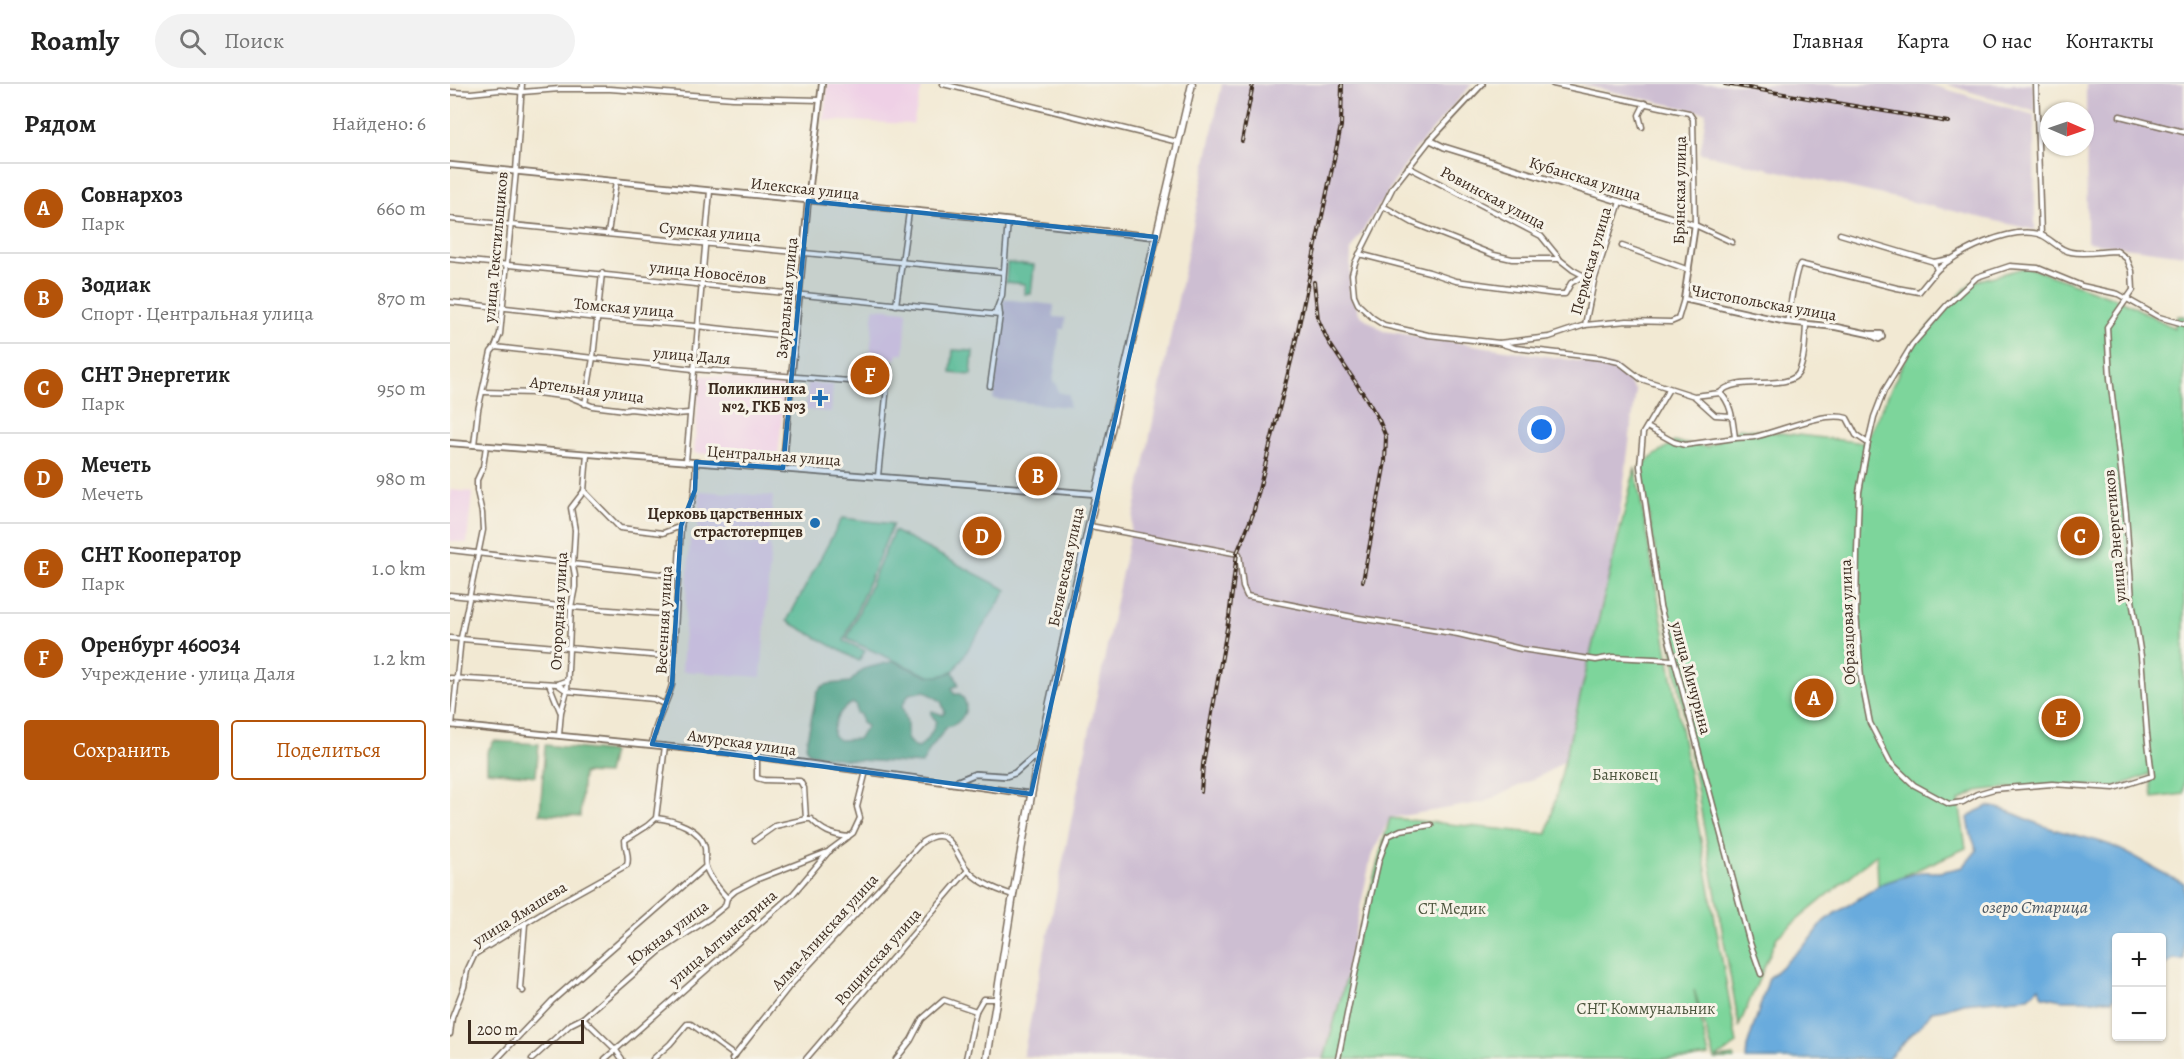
<!DOCTYPE html>
<html lang="ru">
<head>
<meta charset="utf-8">
<style>
  body { margin:0; font-family:Alegreya,serif; background:#f2f2f2; color:#222 }
  .controls { position:absolute; right:18px; bottom:18px; display:grid; overflow:hidden; border-radius:6px; box-shadow:0 2px 4px #0004 }
  .controls button { width:54px; height:54px; display:grid; place-items:center; padding:0; border:0; border-bottom:2px solid #e0e0e0; background:#fff; color:#222; font:30px sans-serif }
  .compass { position:absolute; left:1590px; top:18px; width:54px; height:54px; border-radius:50%; background:#fff; box-shadow:0 2px 4px #0004; rotate:92deg }
  .scale { position:absolute; left:18px; bottom:15px; width:116px; box-sizing:border-box; padding-left:6px; border:3px solid #3b2a1e; border-top:0; font-size:16px; line-height:21px; white-space:nowrap; color:#3b2a1e; -webkit-text-stroke:4px #f7f3e8; paint-order:stroke }
  .you { position:absolute; left:1092px; top:346px; width:21px; height:21px; margin:-15px; border:4px solid #fff; border-radius:50%; background:#1a73e8; box-shadow:0 0 0 9px #1a73e833 }
  .badge { display:grid; place-items:center; width:39px; height:39px; border-radius:50%; background:#b45309; color:#fff; font-size:20px; font-weight:700 }
  .pin { position:absolute; translate:-50% -50%; border:3px solid #fff; box-shadow:0 2px 6px #0006 }
  .list { margin:0; padding:0; list-style:none }
  h2 { display:flex; justify-content:space-between; align-items:center; height:78px; margin:0; padding:0 24px; font-size:26px }
  h2 small { font-size:20px; font-weight:400; color:#767676 }
  .list li { display:grid; grid-template-columns:39px 1fr auto; gap:18px; align-items:center; box-sizing:border-box; height:90px; padding:0 24px; border-top:2px solid #e0e0e0 }
  .list b { display:block; font-size:22px; white-space:nowrap }
  .list p { margin:0; font-size:20px; white-space:nowrap; color:#767676 }
  .list em { font-size:20px; font-style:normal; color:#767676 }
  .actions { display:flex; gap:12px; padding:18px 24px }
  .actions a { flex:1; padding:14px 0; border:2px solid #b45309; border-radius:6px; text-align:center; font-size:21px; color:#b45309 }
  .actions .main { background:#b45309; color:#fff }
  .icon { flex:none; width:33px; height:33px; fill:none; stroke:currentColor; stroke-width:2; stroke-linecap:round; stroke-linejoin:round }
  .map { position:relative; flex:none; width:1734px; height:975px; overflow:hidden }
  header { display:flex; align-items:center; gap:36px; box-sizing:border-box; height:84px; padding:0 30px; background:#fff; border-bottom:2px solid #e0e0e0 }
  header strong { font-size:28px }
  nav { display:flex; gap:33px; margin-inline-start:auto; font-size:21px }
  .search { width:420px; height:54px; background:#f2f2f2; display:flex; align-items:center; gap:15px; box-sizing:border-box; padding:0 21px; border-radius:33px; color:#767676; font-size:22px }
  main { display:flex }
  aside { flex:1; background:#fff }
  .map>svg:first-child { display:block }
</style>
</head>
<body>
<header>
<strong>Roamly</strong>
<div class="search"><svg class="icon" aria-label="search" viewBox="0 0 24 24"><circle cx="10" cy="10" r="6"/><path d="M15 15l6 6"/></svg>Поиск</div>
<nav><a>Главная</a><a>Карта</a><a>О нас</a><a>Контакты</a></nav>
</header>
<main>
<aside>
<h2>Рядом<small>Найдено: 6</small></h2>
<ul class="list">
<li><span class="badge">A</span><div><b>Совнархоз</b><p>Парк</p></div><em>660 m</em></li>
<li><span class="badge">B</span><div><b>Зодиак</b><p>Спорт · Центральная улица</p></div><em>870 m</em></li>
<li><span class="badge">C</span><div><b>СНТ Энергетик</b><p>Парк</p></div><em>950 m</em></li>
<li><span class="badge">D</span><div><b>Мечеть</b><p>Мечеть</p></div><em>980 m</em></li>
<li><span class="badge">E</span><div><b>СНТ Кооператор</b><p>Парк</p></div><em>1.0 km</em></li>
<li><span class="badge">F</span><div><b>Оренбург 460034</b><p>Учреждение · улица Даля</p></div><em>1.2 km</em></li>
</ul>
<div class="actions"><a class="main">Сохранить</a><a>Поделиться</a></div>
</aside>
<div class="map">
<svg width="1734" height="975" viewBox="0 0 1734 975">
  <rect width="100%" height="100%" fill="#f7f3e8"/>
  <filter id="ink" filterUnits="userSpaceOnUse"><feTurbulence type="fractalNoise" baseFrequency=".0167" numOctaves="2"/><feDisplacementMap in="SourceGraphic" scale="12" xChannelSelector="R" yChannelSelector="G"/><feConvolveMatrix kernelMatrix="1 2 1 2 8 2 1 2 1" color-interpolation-filters="sRGB"/></filter>
  <filter id="wash" filterUnits="userSpaceOnUse"><feTurbulence type="fractalNoise" baseFrequency=".008" numOctaves="4" result="noise"/><feDisplacementMap in="SourceGraphic" scale="24" xChannelSelector="R" yChannelSelector="G"/><feGaussianBlur stdDeviation="1.35" result="paint"/><feColorMatrix in="noise" values="0 0 0 0 0 0 0 0 0 0 0 0 0 0 0 0 0 1.4 0 .05"/><feComposite in="paint" operator="in"/></filter>
  <g filter="url(#wash)">
    <rect width="100%" height="100%" fill="#f2e9d3"/>
    <g fill="#efd0e6">
      <polygon points="378,0 473,0 463,40 373,36"/>
      <polygon points="424,224 457,227 454,270 447,270 447,275 420,273"/>
      <polygon points="250,291 335,297 328,375 244,369"/>
      <polygon points="358,299 383,301 381,328 356,326"/>
      <polygon points="0,406 22,408 17,459 0,457"/>
      <polygon points="250,407 323,412 319,460 247,455"/>
      <polygon points="240,455 321,462 311,593 232,587"/>
    </g>
    <g fill="#cdbed2">
      <polygon points="772,0 1022,0 965,66 901,165 900,208 910,231 934,247 1166,283 1186,307 1139,661 1094,690 1034,718 940,734 921,773 878,975 616,975 573,972"/>
      <polygon points="1129,0 1478,0 1584,31 1585,146 1250,69 1256,29"/>
      <polygon points="1495,0 1583,0 1586,28"/>
      <polygon points="1636,0 1734,0 1734,171 1637,158"/>
      <polygon points="553,215 604,221 603,233 615,234 614,245 610,245 603,298 606,299 608,308 619,311 619,323 543,315 554,229"/>
    </g>
    <g fill="#7dd59b" stroke="#5c805c" stroke-width="1.5">
      <polygon points="557,179 584,181 581,210 575,210 575,200 556,198"/>
      <polygon points="1577,183 1673,217 1724,244 1728,232 1734,232 1734,710 1703,714 1700,690 1664,704 1626,701 1544,705 1527,707 1509,717 1516,764 1428,803 1427,770 1327,853 1289,942 1190,382 1224,358 1257,363 1289,344 1415,359 1462,261 1522,198"/>
      <polygon points="503,266 523,267 521,291 501,289"/>
      <polygon points="1185,384 1287,960 1266,974 1284,972 1284,975 1265,975 1244,906 1259,972 1239,975 874,975 940,734 1097,750"/>
      <polygon points="392,434 443,440 394,557 415,567 409,577 337,537"/>
      <polygon points="444,447 557,506 505,585 494,592 483,594 397,555"/>
    </g>
    <g fill="#66b683" stroke="#507050" stroke-width="1.5" fill-rule="evenodd">
      <path d="M444 577C465 586 481 600 503 587L509 601 502 604 504 610H510C523 623 512 640 497 643L480 665 472 680 392 675 359 669 356 664 357 655 367 608 373 602 379 600 400 598 413 585ZM475 607 491 617 495 628 493 631 482 627 481 630 486 637C483 649 477 656 469 664L464 663 457 655V638L452 622 459 610ZM403 619 406 622V629L410 630 412 639 417 642 408 655 389 656 383 651C383 638 390 624 403 619Z"/>
      <polygon points="44,657 89,660 86,692 37,687 37,668"/>
      <polygon points="95,661 162,668 157,690 133,689 130,733 90,730"/>
    </g>
    <path fill="#69abdd" stroke="#526a7e" stroke-width="1.5" d="M1538 722C1560 725 1574 735 1594 742 1615 750 1639 753 1660 761 1686 771 1708 789 1734 799V876L1723 875 1712 884V854H1666V912L1662 916H1611L1593 912 1589 903 1579 913 1513 919 1494 925 1482 927 1472 940 1437 975H1296L1297 963 1319 894 1361 855 1375 836 1433 799 1470 788H1490L1513 783 1527 766 1521 751 1518 734 1525 728Z"/>
  </g>
  <g filter="url(#ink)">
    <g fill="none" stroke-linecap="round" stroke-linejoin="round">
      <g stroke="#7b6d5d" stroke-width="7">
        <g id="minor">
          <polyline points="493,0 728,58"/>
          <polyline points="1103,0 1239,29 1243,35 1245,141 1282,158"/>
          <polyline points="1586,0 1591,151"/>
          <polyline points="0,8 21,9 50,6 72,8 110,5 160,5 283,14 370,16"/>
          <polyline points="1670,32 1734,48"/>
          <polyline points="1192,43 1189,31 1195,19"/>
          <polyline points="980,56 943,103 905,179 902,190 904,211 908,220 923,234 934,241 978,251 1049,259 1099,253 1135,241 1177,237 1221,238 1228,235 1234,215"/>
          <polyline points="958,83 1091,152 1109,174"/>
          <polyline points="933,122 963,139 1044,171 1062,175 1109,175 1123,186 1144,197"/>
          <polyline points="0,135 553,188"/>
          <polyline points="158,149 166,97"/>
          <polyline points="1390,150 1484,178 1499,175"/>
          <polyline points="1172,162 1239,186"/>
          <polyline points="909,170 979,188 1006,197 1105,210 1115,210 1121,199 1133,192"/>
          <polyline points="0,175 550,231"/>
          <polyline points="0,218 147,234 246,242 345,253"/>
          <polyline points="446,221 459,128"/>
          <polyline points="545,230 552,211 558,137"/>
          <path d="M1337 238C1341 224 1344 188 1350 180L1447 204 1469 208 1487 186 1484 178"/>
          <polyline points="1135,241 1144,197 1170,118"/>
          <path d="M1049 259 1065 264 1151 274 1169 278 1191 295 1244 312 1270 309C1282 319 1283 339 1285 354 1291 353 1298 354 1304 353 1329 348 1373 327 1397 334L1406 351 1418 359 1409 408 1407 468 1406 528 1411 594 1420 639 1440 678 1464 701 1499 720 1513 718 1527 710 1544 705 1602 700 1664 704 1702 692 1697 650 1691 572 1682 516 1676 429 1660 294 1657 243 1683 206 1682 187 1677 175 1667 167C1653 167 1635 171 1621 168 1608 166 1601 154 1589 150 1560 142 1509 167 1487 186"/>
          <polyline points="45,263 243,285 438,300"/>
          <polyline points="540,302 550,231 549,223"/>
          <polyline points="1219,305 1193,349 1190,382 1210,522 1299,856 1311,890"/>
          <polyline points="33,308 87,309 120,313 142,322 175,326 180,325 226,330 239,329"/>
          <path d="M1270 309C1285 290 1340 308 1349 288 1355 274 1355 256 1356 241"/>
          <polyline points="1245,313 1265,331 1281,332"/>
          <polyline points="135,320 143,274 152,189"/>
          <polyline points="1197,343 1224,358 1235,361 1285,354"/>
          <polyline points="1418,359 1424,333 1434,307 1462,261 1496,222 1527,193 1560,182 1588,184 1632,202 1668,210 1709,233 1734,240"/>
          <polyline points="24,361 28,326 41,268 45,263 50,250 66,87 72,0"/>
          <polyline points="236,377 260,107"/>
          <polyline points="428,392 439,282"/>
          <polyline points="134,407 170,444 213,449 231,442"/>
          <polyline points="134,407 137,370"/>
          <polyline points="640,442 789,470 793,503 797,512 903,533 1008,550 1071,565 1146,576 1163,573 1223,576"/>
          <polyline points="0,466 228,492"/>
          <polyline points="0,511 121,523 225,531"/>
          <polyline points="0,554 223,573"/>
          <polyline points="0,594 107,600 117,607 203,615 214,620"/>
          <polyline points="99,600 110,627"/>
          <polyline points="107,600 118,596"/>
          <polyline points="2,641 11,554 33,446 32,429 27,407 27,396 33,383 36,362"/>
          <polyline points="109,651 111,628 117,607 121,523 125,503 125,492 123,481 125,446 121,424 134,407"/>
          <path d="M202 660C205 637 216 622 222 601L231 442C232 432 239 428 242 419 246 406 245 392 246 378"/>
          <path d="M206 734C224 736 251 744 255 764 256 770 254 778 256 783 259 794 270 806 277 814"/>
          <path d="M356 735H361C372 747 382 751 398 753"/>
          <polyline points="305,756 325,742 356,735 354,704 350,697 314,696 307,694 307,672"/>
          <polyline points="73,907 70,904 75,840"/>
          <polyline points="133,934 165,965 172,975"/>
          <path d="M0 950 2 934 14 903 17 887 25 870 98 825 177 781C180 771 175 766 175 756L197 742 206 734 215 662"/>
          <polyline points="47,975 102,917 255,783"/>
          <polyline points="82,975 121,940 133,934 210,867 260,834 275,822 277,814 285,807 308,795 380,767"/>
          <polyline points="155,975 343,810 380,766 403,749 410,734 407,723 416,687"/>
          <polyline points="203,975 220,960 237,940 241,940 285,972"/>
          <path d="M282 975 338 904 472 758C501 739 504 769 517 785 527 798 547 806 563 811"/>
          <polyline points="356,975 518,786"/>
          <polyline points="446,975 461,956 472,935 494,916 526,927 533,915 547,915"/>
          <polyline points="516,975 526,927"/>
          <polyline points="888,975 921,811 929,776 938,752 951,746 981,741"/>
        </g>
      </g>
      <g stroke="#7b6d5d" stroke-width="8">
        <g id="tertiary">
          <polyline points="1032,0 980,56 994,63 1245,141 1234,215 1337,238 1386,243 1419,250 1429,255 1432,253 1431,250 1419,250"/>
          <polyline points="0,81 518,132 706,153"/>
          <polyline points="0,359 646,410"/>
          <polyline points="333,384 358,117 372,0"/>
          <polyline points="0,641 282,669 581,710"/>
          <polyline points="503,699 525,690 556,692 565,689 589,668"/>
        </g>
      </g>
      <g stroke="#7b6d5d" stroke-width="9">
        <polyline id="primary" points="537,975 563,811 589,668 646,410 742,0"/>
      </g>
      <use href="#minor" stroke="#fff" stroke-width="4"/>
      <use href="#tertiary" stroke="#fff" stroke-width="4.5"/>
      <use href="#primary" stroke="#fff" stroke-width="6"/>
      <g stroke="#3b2a1e" stroke-width="4">
        <g id="rail">
          <polyline points="1275,0 1498,38"/>
          <polyline points="792,57 803,0"/>
          <polyline points="864,198 868,235 878,257 916,314 929,336 936,353 935,378 913,497"/>
          <polyline points="751,708 753,680 779,533 787,469 803,430 844,265 891,42 892,0"/>
        </g>
      </g>
      <use href="#rail" stroke="#f7f3e8" stroke-width="1.5" stroke-dasharray="4.5" stroke-linecap="butt"/>
    </g>
  </g>
  <path fill="#1f6fb2" fill-opacity="0.2" stroke="#1f6fb2" stroke-width="4.5" stroke-linejoin="round" d="M358 117 706 153 581 710 202 660 222 601 231 442 245 406 246 378 333 384Z"/>
  <g fill="#1f6fb2" stroke="#f7f3e8" stroke-width="2">
    <path d="M367 305h6v6h6v6h-6v6h-6v-6h-6v-6h6z"/>
    <circle cx="365" cy="439" r="6"/>
  </g>
  <g text-anchor="middle" dominant-baseline="central" stroke-width="6" stroke-linejoin="round" paint-order="stroke">
    <g font-size="16" fill="#3b2a1e" stroke="#f7f3e8">
      <text transform="translate(1135 95) rotate(17)">Кубанская улица</text>
      <text transform="translate(355 105) rotate(6)">Илекская улица</text>
      <text transform="translate(1230 106) rotate(-89)">Брянская улица</text>
      <text transform="translate(1043 114) rotate(28)">Ровинская улица</text>
      <text transform="translate(260 148) rotate(5)">Сумская улица</text>
      <text transform="translate(46 163) rotate(-85)">улица Текстильщиков</text>
      <text transform="translate(1141 177) rotate(-74)">Пермская улица</text>
      <text transform="translate(258 189) rotate(6)">улица Новосёлов</text>
      <text transform="translate(337 214) rotate(-85)">Зауральная улица</text>
      <text transform="translate(1314 219) rotate(10)">Чистопольская улица</text>
      <text transform="translate(174 224) rotate(5)">Томская улица</text>
      <text transform="translate(242 272) rotate(5)">улица Даля</text>
      <text transform="translate(137 306) rotate(8)">Артельная улица</text>
      <text transform="translate(324 372) rotate(4)">Центральная улица</text>
      <text transform="translate(1665 452) rotate(-95)">улица Энергетиков</text>
      <text transform="translate(616 483) rotate(-78)">Беляевская улица</text>
      <text transform="translate(109 527) rotate(-87)">Огородная улица</text>
      <text transform="translate(214 536) rotate(-87)">Весенняя улица</text>
      <text transform="translate(1398 538) rotate(-92)">Образцовая улица</text>
      <text transform="translate(1241 594) rotate(75)">улица Мичурина</text>
      <text transform="translate(292 659) rotate(8)">Амурская улица</text>
      <text transform="translate(70 830) rotate(-32)">улица Ямашева</text>
      <text transform="translate(375 848) rotate(-48)">Алма-Атинская улица</text>
      <text transform="translate(218 849) rotate(-37)">Южная улица</text>
      <text transform="translate(273 854) rotate(-41)">улица Алтынсарина</text>
      <text transform="translate(428 873) rotate(-49)">Рощинская улица</text>
    </g>
    <g font-size="16" font-weight="bold" fill="#3b2a1e" stroke="#f7f3e8" text-anchor="end">
      <text x="356" y="305">Поликлиника<tspan x="356" dy="18">№2, ГКБ №3</tspan></text>
      <text x="353" y="430">Церковь царственных<tspan x="353" dy="18">страстотерпцев</tspan></text>
    </g>
    <g font-size="16" fill="#4c553d" stroke="#f7f3e8">
      <text x="1175" y="691">Банковец</text>
      <text x="1002" y="825">СТ Медик</text>
      <text x="1196" y="925">СНТ Коммунальник</text>
    </g>
    <g font-size="18" font-style="italic" fill="#4b5761" stroke="#f7f3e8">
      <text x="1585" y="823">озеро Старица</text>
    </g>
  </g>
</svg>
<div class="controls">
<button>+</button>
<button>−</button>
</div>
<svg class="compass" viewBox="-18 -18 36 36"><path d="M0-13l5 13h-10z" fill="#e53935"/><path d="M0 13l5-13h-10z" fill="#767676"/></svg>
<div class="scale">200 m</div>
<div class="you"></div>
<div class="pin badge" style="left:1364px;top:614px">A</div>
<div class="pin badge" style="left:588px;top:392px">B</div>
<div class="pin badge" style="left:1630px;top:452px">C</div>
<div class="pin badge" style="left:532px;top:452px">D</div>
<div class="pin badge" style="left:1611px;top:634px">E</div>
<div class="pin badge" style="left:420px;top:291px">F</div>
</div>
</main>
</body>
</html>
